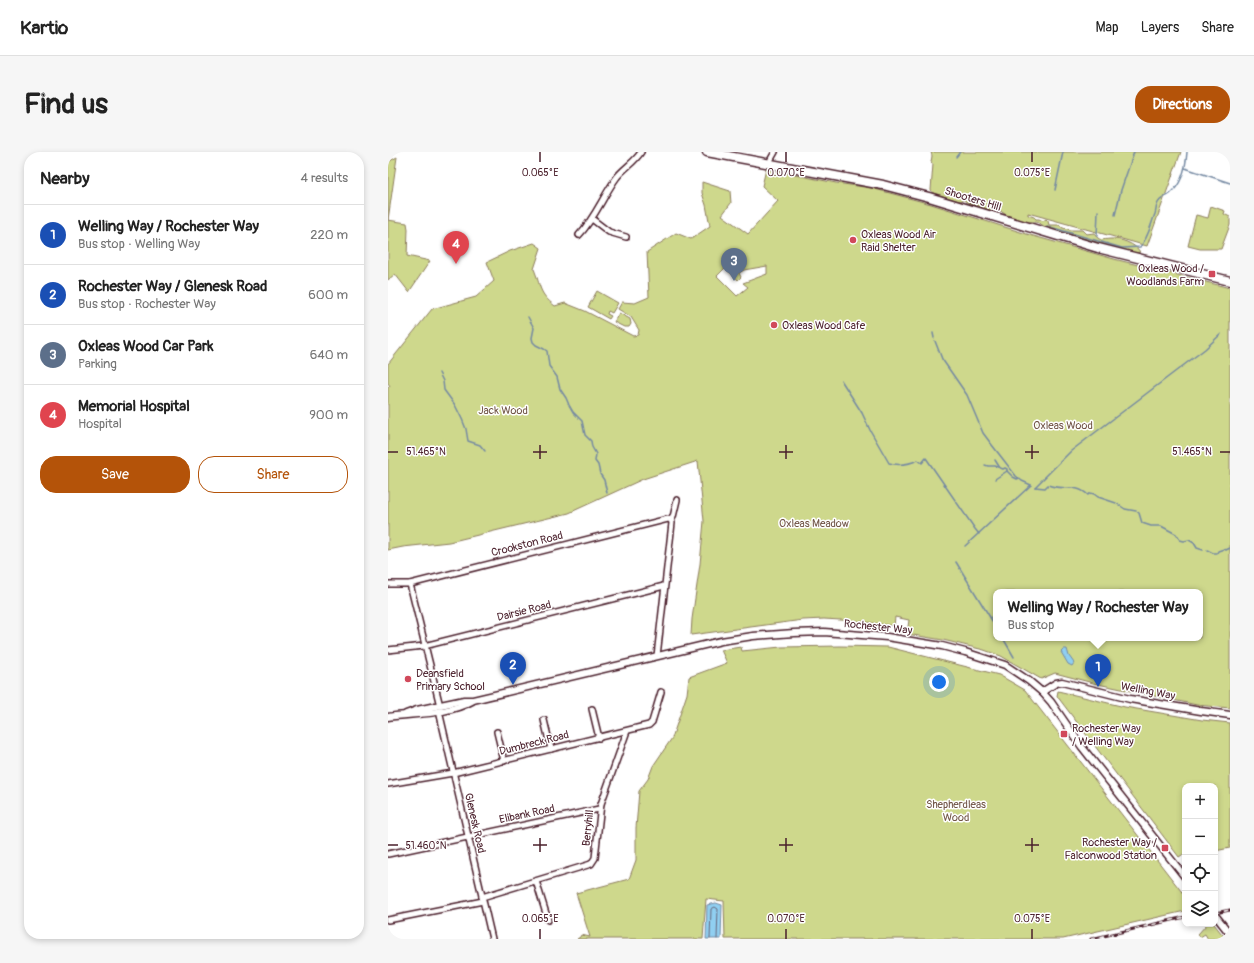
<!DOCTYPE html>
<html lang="en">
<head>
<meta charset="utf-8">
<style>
  body { margin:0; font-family:Pangolin,sans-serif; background:#f6f6f6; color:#222 }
  .controls { position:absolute; right:12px; bottom:12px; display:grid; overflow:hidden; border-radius:8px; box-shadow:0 2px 6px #0003 }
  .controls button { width:36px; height:36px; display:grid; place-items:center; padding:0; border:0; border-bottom:1px solid #e0e0e0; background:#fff; color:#222; font:20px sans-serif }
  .you { position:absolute; left:551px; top:530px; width:14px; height:14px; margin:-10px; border:3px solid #fff; border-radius:50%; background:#1a73e8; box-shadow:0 0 0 6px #1a73e833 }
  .badge { display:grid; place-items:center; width:26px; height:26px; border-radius:50%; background:#b45309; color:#fff; font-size:13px; font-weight:700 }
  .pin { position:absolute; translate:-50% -33px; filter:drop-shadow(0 1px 2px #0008) }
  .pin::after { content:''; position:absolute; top:21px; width:14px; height:12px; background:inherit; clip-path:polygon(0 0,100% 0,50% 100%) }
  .popup { position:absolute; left:605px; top:437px; width:210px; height:52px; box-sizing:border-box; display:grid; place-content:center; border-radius:8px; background:#fff; filter:drop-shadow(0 1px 3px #0005); font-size:13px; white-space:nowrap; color:#767676 }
  .popup b { font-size:15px; color:#222 }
  .popup::after { content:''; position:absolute; left:50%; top:100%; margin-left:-8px; border:8px solid transparent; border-top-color:#fff }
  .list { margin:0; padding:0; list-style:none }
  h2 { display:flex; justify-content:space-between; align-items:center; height:52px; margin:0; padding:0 16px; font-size:17px }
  h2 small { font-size:13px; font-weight:400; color:#767676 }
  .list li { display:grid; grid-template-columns:26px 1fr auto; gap:12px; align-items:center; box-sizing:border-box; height:60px; padding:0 16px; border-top:1px solid #e0e0e0 }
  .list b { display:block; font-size:15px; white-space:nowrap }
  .list p { margin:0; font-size:13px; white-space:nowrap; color:#767676 }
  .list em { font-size:13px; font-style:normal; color:#767676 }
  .actions { display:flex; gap:8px; padding:12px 16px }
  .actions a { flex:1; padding:9px 0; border:1px solid #b45309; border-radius:16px; text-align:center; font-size:14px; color:#b45309 }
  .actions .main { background:#b45309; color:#fff }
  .icon { flex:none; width:22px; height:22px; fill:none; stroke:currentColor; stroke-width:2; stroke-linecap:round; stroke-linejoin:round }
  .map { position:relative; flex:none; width:842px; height:787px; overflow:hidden; border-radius:16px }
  header { display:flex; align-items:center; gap:24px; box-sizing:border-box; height:56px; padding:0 20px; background:#fff; border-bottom:1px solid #e0e0e0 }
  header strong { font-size:19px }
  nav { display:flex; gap:22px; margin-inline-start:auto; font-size:14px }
  .intro { display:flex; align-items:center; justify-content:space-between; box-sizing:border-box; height:96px; padding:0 24px }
  h1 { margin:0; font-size:28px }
  .button { padding:10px 18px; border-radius:16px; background:#b45309; color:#fff; font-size:14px; font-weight:700 }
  main { display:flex; gap:24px; padding:0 24px }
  aside { flex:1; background:#fff; border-radius:16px; box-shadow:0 2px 6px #0003 }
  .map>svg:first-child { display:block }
</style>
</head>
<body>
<header>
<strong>Kartio</strong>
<nav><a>Map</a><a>Layers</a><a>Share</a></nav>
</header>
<div class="intro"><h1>Find us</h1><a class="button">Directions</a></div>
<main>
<aside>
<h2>Nearby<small>4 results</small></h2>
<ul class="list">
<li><span class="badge" style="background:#1a4fb4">1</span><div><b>Welling Way / Rochester Way</b><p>Bus stop · Welling Way</p></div><em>220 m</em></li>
<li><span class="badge" style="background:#1a4fb4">2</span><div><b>Rochester Way / Glenesk Road</b><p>Bus stop · Rochester Way</p></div><em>600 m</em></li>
<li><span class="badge" style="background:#5c6f8a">3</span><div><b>Oxleas Wood Car Park</b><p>Parking</p></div><em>640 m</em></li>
<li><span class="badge" style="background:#e0444e">4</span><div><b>Memorial Hospital</b><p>Hospital</p></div><em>900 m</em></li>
</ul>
<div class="actions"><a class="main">Save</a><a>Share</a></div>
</aside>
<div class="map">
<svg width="842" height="787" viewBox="0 0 842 787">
  <rect width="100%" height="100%" fill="#fff"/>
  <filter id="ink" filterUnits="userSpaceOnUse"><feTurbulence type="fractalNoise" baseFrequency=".025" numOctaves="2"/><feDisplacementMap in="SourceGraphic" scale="8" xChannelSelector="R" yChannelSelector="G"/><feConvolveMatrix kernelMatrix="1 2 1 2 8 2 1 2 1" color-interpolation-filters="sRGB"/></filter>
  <g filter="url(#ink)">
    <g fill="#ced88c" stroke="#8c7c5c" fill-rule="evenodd">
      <polygon points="0,0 1,1 2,9 9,5 0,68 19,71 20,77 19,104 42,109 21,140 7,122 0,128"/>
      <path d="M543 0H793L759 94 640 61V63L646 65 648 67H651L655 69 658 67 660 69 661 73H671L675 76 680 77 681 78H694L698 82 706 81C707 83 708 85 710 86 713 89 718 87 723 87 731 86 748 92 752 100L748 101 658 76C654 73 651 70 646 70 644 69 642 70 640 70 633 69 617 64 613 59 605 60 599 57 591 54 585 53 581 52 576 48L571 49 545 41 543 38 545 12 543 10 544 4Z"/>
      <path d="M378 17 448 31 483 36 543 52 642 83 726 107 842 136V556L809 553 705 531 667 521 653 527 613 504 596 498 555 488 519 482 521 468 507 465 506 474 469 469 436 467 415 468 303 483 304 467 312 412 316 369 310 309 255 327 181 361 61 390 15 395 0 398V236L2 234 0 231V212L44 157 88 145 106 129 99 110 122 99 146 91 153 96 146 117C153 134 150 141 167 154L177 151 197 159 245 184 250 183 251 178 243 165 230 157 234 150 247 151 261 145 259 100 288 81 303 87 322 74 318 53 314 41V30L342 39 343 51 334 63 360 82 390 49 374 34ZM379 114V122L355 131 360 135 349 144 329 124 337 116 350 128 353 125 351 121 356 118ZM608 440H812V486H608Z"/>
      <polygon points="823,54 837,59 836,62 842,65 842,73 833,97 812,97 800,94 808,63 820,66"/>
      <polygon points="209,139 230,151 224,161 220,159 219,162 223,164 221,167 200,155"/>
      <polygon points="231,161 242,167 243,172 241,175 236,175 226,170"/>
      <polygon points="452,494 500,495 611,523 637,538 797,744 797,759 675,787 337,787 336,749 318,747 315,787 189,787 192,785 193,783 202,785 188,741 241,727 248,708 248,676 251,639 260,627 265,614 284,586 299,542 301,525 339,511 333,498 353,495 354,499 393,495"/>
      <polygon points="670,539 737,555 814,568 842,571 842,696 827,699 827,634 797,634 797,701 791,705 669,544"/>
      <polygon points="819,772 826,772 838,787 820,787 817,782 812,785 810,782"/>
    </g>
    <g fill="#90cff1" stroke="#7489a2">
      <polygon points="676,497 679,497 681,504 686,511 684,514 680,512 673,500"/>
      <polygon points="328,751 334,753 333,787 318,787 319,753"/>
    </g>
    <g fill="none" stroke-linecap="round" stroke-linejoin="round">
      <polyline stroke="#66657a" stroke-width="1" points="322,787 323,757 327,755 330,757 329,787"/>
      <g stroke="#7489a2" stroke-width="1.5">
        <polyline points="568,5 572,0"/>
        <polyline points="797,16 842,31"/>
        <polyline points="667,38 675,0"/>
        <polyline points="727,63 733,38 746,0"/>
        <path d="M659 74 734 96 752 95C760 87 763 72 767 62 768 59 768 56 769 53 772 45 777 46 782 42 794 32 798 14 799 0"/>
        <polyline points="709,84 710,59"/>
        <polyline points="140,165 146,176 144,186 145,190 148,193 156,197 159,199 161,214 169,225 172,237 178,246 181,253 185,260 194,269 197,283 203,289 204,295 208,302 207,309 210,313 212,322 216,328 219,341"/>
        <polyline points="545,181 546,186"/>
        <polyline points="547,189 554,207 579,243 595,281 604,293 628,324 634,329 643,333"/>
        <polyline points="51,221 55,229 56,238 67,253 74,267 78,277 80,289 92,293 97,299"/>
        <path d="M453 228 474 261 482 278 501 311C511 314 521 312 530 308L534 311 538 306 587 377 591 382"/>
        <polyline points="607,308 612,316"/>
        <polyline points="597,313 600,314 607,314 615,317 617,316 619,317 619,319 625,325 629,327 631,326"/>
        <polyline points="607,327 619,319"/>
        <polyline points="647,335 683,299 700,286 817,197 833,182"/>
        <path d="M647 335 657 336 660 333C673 339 688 331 700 343L703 341 706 342 710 345 728 351 737 357 748 359 751 361 754 371 763 374H773L788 382 792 388 796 389 801 388 806 391 809 396 815 398"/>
        <polyline points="577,394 643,333"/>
        <polyline points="819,398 825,401 829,401 830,399 836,397 838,398 842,396"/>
        <polyline points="568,410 608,475"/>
        <polyline points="615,486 626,505"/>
      </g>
      <g stroke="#4a1f2b" stroke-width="8">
        <g id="minor">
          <polyline points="382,12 383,7 387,0"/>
          <polyline points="204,67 221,80 238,85"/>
          <path d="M191 83C207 66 215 44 229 25 236 16 247 10 253 0"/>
          <polyline points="283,368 285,365 289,348"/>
          <polyline points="0,432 22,432 280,367 283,368 284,371 269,504"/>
          <polyline points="22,432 52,554"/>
          <polyline points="0,498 36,494 276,434"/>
          <polyline points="204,557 211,586"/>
          <polyline points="51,559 104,787"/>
          <polyline points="156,568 163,597"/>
          <polyline points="109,580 116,609"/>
          <polyline points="0,632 65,621 261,573 264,570 273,540"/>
          <polyline points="0,702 211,657"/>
          <polyline points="148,729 160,768"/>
          <polyline points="94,745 190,716 203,712 207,706 213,652 239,579"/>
          <polyline points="0,768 95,749"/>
        </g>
      </g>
      <g stroke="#4a1f2b" stroke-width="9">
        <g id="tertiary">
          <polyline points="654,540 668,531 674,530 742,547 813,559 842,563"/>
          <polyline points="18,562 29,558 76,548 85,548 333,489 365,484 406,481 436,480 499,485 554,494 577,500 617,513 641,529 654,540 663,550 694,595 797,725"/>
          <path d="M0 565C27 561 59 563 84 549"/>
          <polyline points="827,763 842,782"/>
        </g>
      </g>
      <g stroke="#4a1f2b" stroke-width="11">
        <polyline id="primary" points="319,0 495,33 541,45 710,96 842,129"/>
      </g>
      <use href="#minor" stroke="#fff" stroke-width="5"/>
      <use href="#tertiary" stroke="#fff" stroke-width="6"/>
      <use href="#primary" stroke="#fff" stroke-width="8"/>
      <g stroke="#4a1f2b" stroke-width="3">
        <g id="rail">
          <polyline points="827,761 842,758"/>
          <polyline points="703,787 797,765"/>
        </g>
      </g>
      <use href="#rail" stroke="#fff" stroke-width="1.5" stroke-dasharray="4.5" stroke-linecap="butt"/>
    </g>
  </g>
  <path fill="none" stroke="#4a1f2b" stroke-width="1.5" d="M152 0V10M398 0V10M644 0V10M152 293V307M398 293V307M644 293V307M0 300H10M145 300H159M391 300H405M637 300H651M832 300H842M152 686V700M398 686V700M644 686V700M0 693H10M145 693H159M391 693H405M637 693H651M152 777V787M398 777V787M644 777V787"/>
  <g fill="#d1495b" stroke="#fff" stroke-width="1.5">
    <circle cx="465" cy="88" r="4"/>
    <rect x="820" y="118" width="8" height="8" rx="2"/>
    <circle cx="386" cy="173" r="4"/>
    <circle cx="20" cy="527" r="4"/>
    <rect x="672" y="578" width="8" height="8" rx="2"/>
    <rect x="773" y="692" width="8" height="8" rx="2"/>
  </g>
  <g text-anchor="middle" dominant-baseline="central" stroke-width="3" stroke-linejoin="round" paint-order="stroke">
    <g font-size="11" fill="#4a1f2b" stroke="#fff">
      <text transform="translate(585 47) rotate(17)">Shooters Hill</text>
      <text transform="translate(139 392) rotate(-14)">Crookston Road</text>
      <text transform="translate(136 459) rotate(-14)">Dairsie Road</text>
      <text transform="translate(490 475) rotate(6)">Rochester Way</text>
      <text transform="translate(760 539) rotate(11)">Welling Way</text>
      <text transform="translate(146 591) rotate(-14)">Dumbreck Road</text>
      <text transform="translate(139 662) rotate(-12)">Elibank Road</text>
      <text transform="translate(87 671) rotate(77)">Glenesk Road</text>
      <text transform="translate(200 676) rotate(-84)">Berryhill</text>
    </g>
    <g font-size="11" fill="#4a1f2b" stroke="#fff" text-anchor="start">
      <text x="473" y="82">Oxleas Wood Air<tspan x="473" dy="13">Raid Shelter</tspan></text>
      <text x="816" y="116" text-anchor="end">Oxleas Wood /<tspan x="816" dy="13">Woodlands Farm</tspan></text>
      <text x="394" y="173">Oxleas Wood Cafe</text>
      <text x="28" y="521">Deansfield<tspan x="28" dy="13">Primary School</tspan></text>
      <text x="684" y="576">Rochester Way<tspan x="684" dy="13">/ Welling Way</tspan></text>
      <text x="769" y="690" text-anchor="end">Rochester Way /<tspan x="769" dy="13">Falconwood Station</tspan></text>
    </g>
    <g font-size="11" fill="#725648" stroke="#fff">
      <text x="115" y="258">Jack Wood</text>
      <text x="675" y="273">Oxleas Wood</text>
      <text x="426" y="371">Oxleas Meadow</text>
      <text x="568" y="652">Shepherdleas<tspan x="568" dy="13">Wood</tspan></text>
    </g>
  </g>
  <g font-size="10" text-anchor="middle" fill="#4a1f2b" stroke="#fff" stroke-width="3" stroke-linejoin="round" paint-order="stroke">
    <text x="152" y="24">0.065°E</text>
    <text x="398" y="24">0.070°E</text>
    <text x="644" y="24">0.075°E</text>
    <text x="38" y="303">51.465°N</text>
    <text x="804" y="303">51.465°N</text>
    <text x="38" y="697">51.460°N</text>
    <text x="152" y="770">0.065°E</text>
    <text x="398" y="770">0.070°E</text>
    <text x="644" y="770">0.075°E</text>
  </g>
</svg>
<div class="controls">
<button>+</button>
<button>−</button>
<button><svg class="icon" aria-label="locate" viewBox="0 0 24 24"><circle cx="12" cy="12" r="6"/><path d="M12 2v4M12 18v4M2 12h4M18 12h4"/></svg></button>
<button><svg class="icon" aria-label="layers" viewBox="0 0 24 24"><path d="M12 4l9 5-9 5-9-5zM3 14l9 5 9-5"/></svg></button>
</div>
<div class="you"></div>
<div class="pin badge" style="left:710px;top:535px;background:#1a4fb4">1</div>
<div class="popup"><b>Welling Way / Rochester Way</b>Bus stop</div>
<div class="pin badge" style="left:125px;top:533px;background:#1a4fb4">2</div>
<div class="pin badge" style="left:346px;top:129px;background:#5c6f8a">3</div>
<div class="pin badge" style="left:68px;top:112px;background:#e0444e">4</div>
</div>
</main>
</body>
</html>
